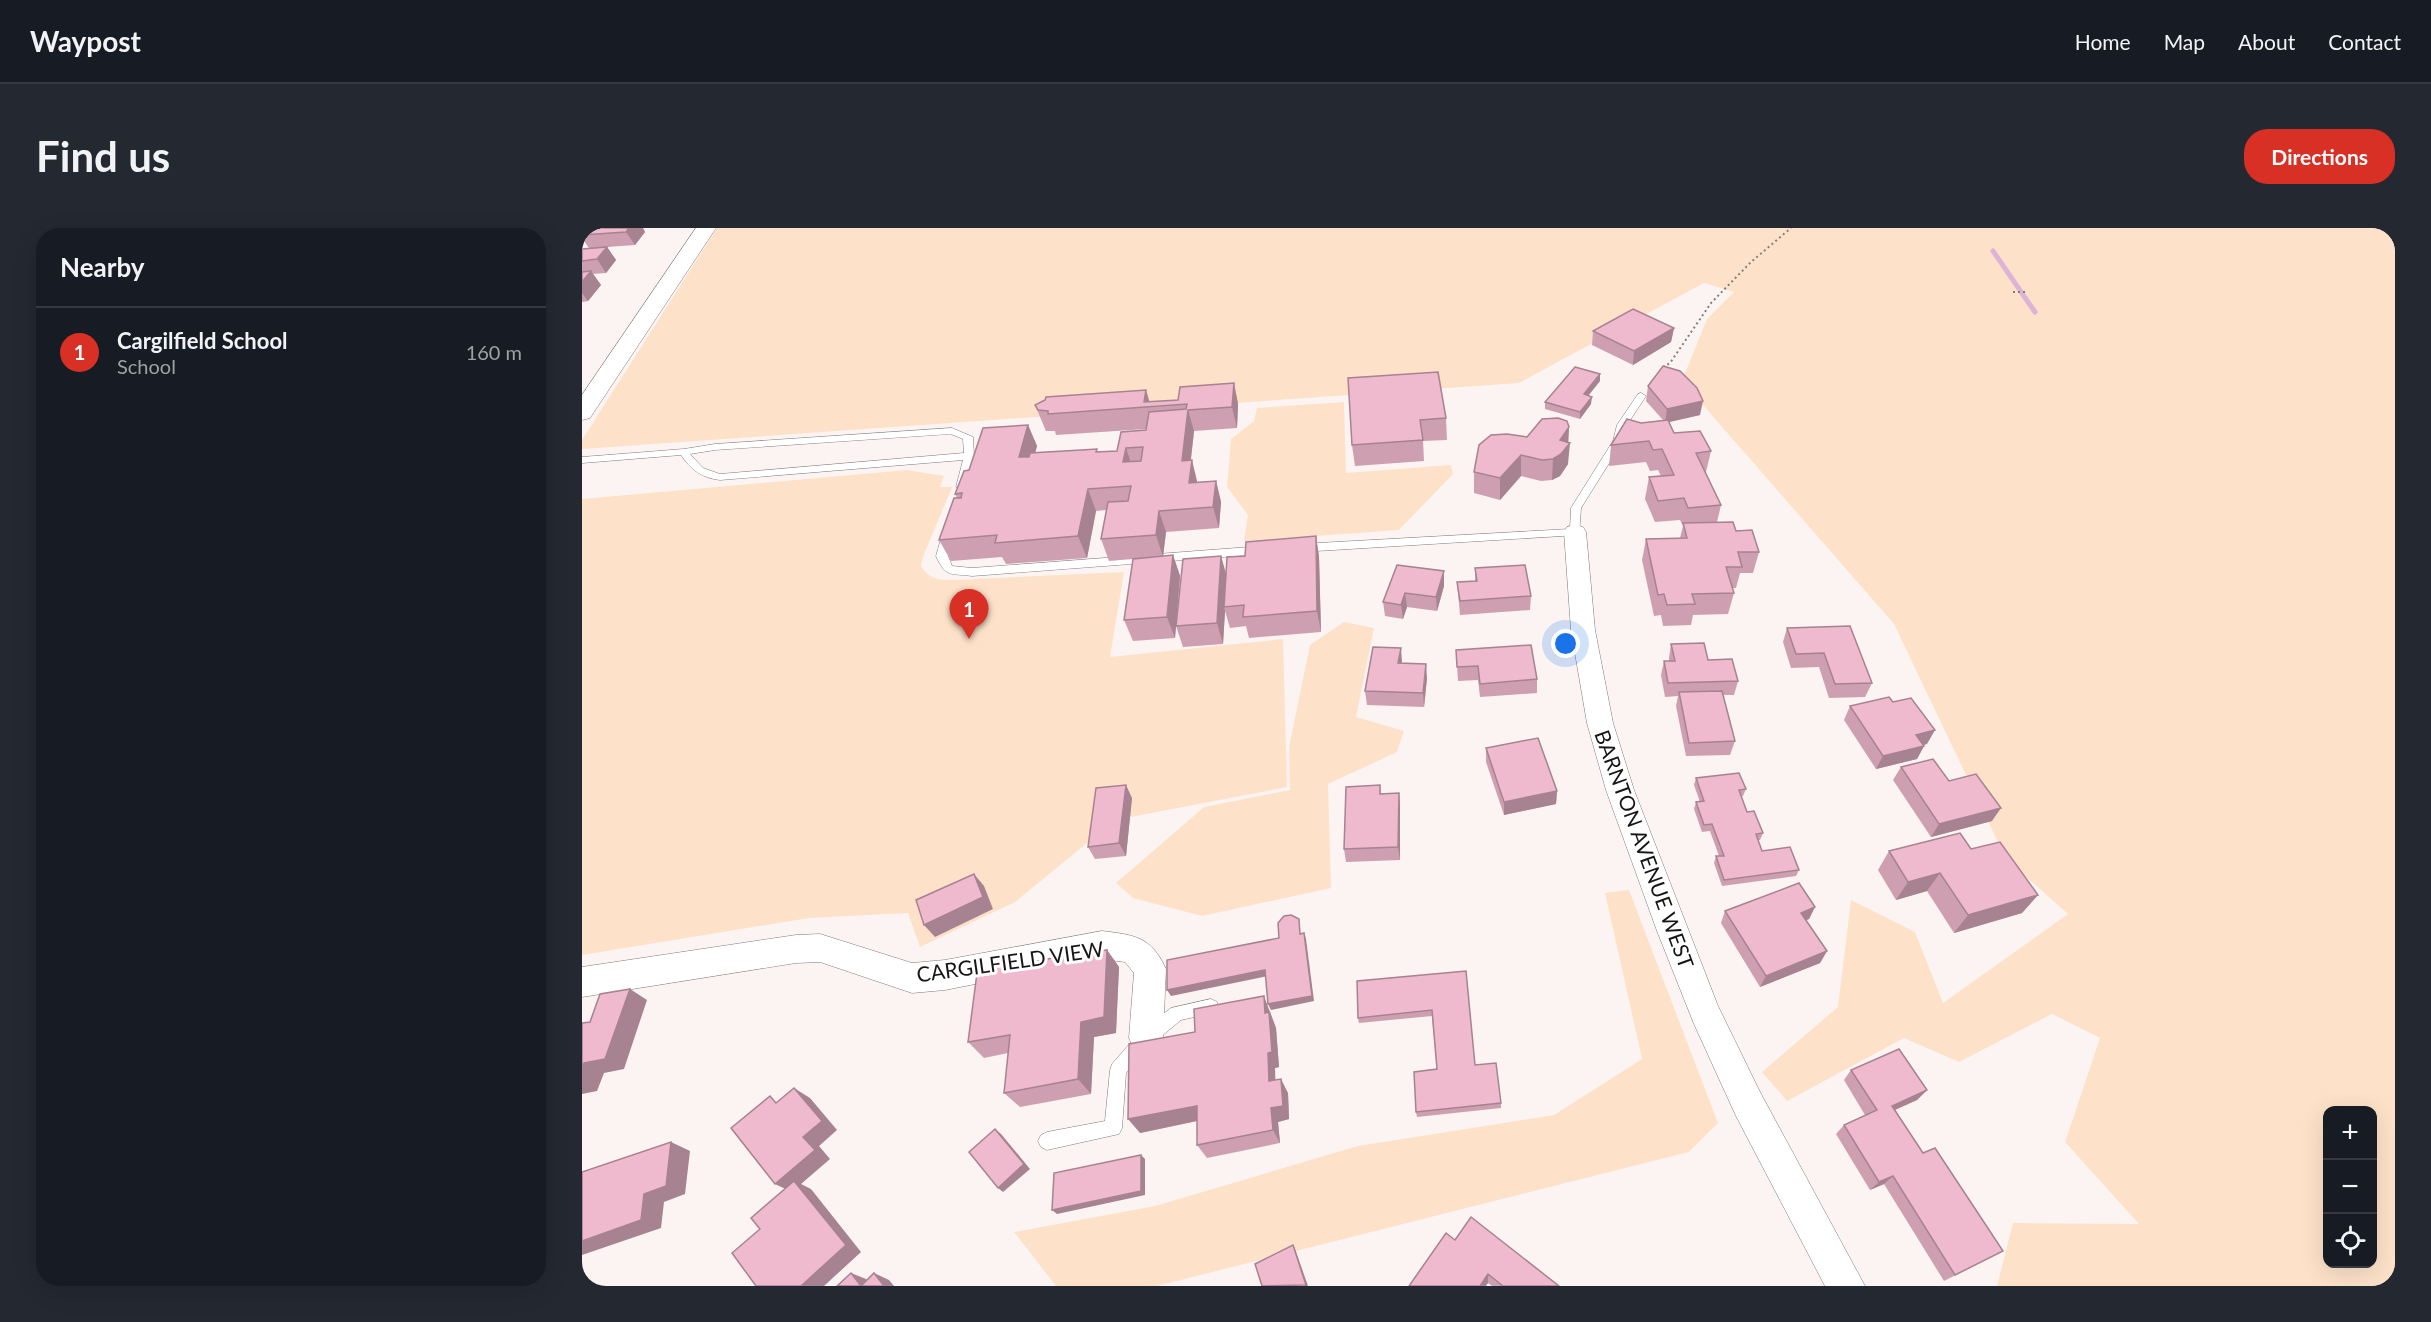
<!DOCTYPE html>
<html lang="en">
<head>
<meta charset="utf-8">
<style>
  body { margin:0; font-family:Lato,sans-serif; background:#242831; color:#f1f3f6 }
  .controls { position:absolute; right:18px; bottom:18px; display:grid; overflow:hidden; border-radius:12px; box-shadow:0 6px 24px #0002 }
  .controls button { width:54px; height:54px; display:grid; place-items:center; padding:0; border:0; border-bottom:2px solid #363941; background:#171b24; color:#f1f3f6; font:30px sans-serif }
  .you { position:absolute; left:984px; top:416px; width:21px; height:21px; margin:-15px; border:4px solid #fff; border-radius:50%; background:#1a73e8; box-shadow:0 0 0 9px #1a73e833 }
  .badge { display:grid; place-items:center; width:39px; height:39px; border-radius:50%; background:#d93025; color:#fff; font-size:20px; font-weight:700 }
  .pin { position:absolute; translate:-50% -50px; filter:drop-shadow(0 2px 3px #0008) }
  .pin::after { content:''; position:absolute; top:32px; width:21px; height:18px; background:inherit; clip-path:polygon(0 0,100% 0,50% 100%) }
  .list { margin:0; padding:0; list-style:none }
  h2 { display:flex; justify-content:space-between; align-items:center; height:78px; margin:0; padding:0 24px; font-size:26px }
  h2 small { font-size:20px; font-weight:400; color:#9ea1a6 }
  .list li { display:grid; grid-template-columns:39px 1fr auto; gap:18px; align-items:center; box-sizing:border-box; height:90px; padding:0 24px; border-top:2px solid #363941 }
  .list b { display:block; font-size:22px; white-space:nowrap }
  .list p { margin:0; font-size:20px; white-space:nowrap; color:#9ea1a6 }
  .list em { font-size:20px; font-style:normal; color:#9ea1a6 }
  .icon { flex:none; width:33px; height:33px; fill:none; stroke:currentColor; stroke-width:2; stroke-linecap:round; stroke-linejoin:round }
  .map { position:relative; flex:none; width:1813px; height:1058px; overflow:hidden; border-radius:24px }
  header { display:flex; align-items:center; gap:36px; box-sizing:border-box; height:84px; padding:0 30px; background:#171b24; border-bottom:2px solid #363941 }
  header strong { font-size:28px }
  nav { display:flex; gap:33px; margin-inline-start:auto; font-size:21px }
  .intro { display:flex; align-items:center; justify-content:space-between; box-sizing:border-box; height:144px; padding:0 36px }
  h1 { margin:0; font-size:42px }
  .button { padding:15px 27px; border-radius:24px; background:#d93025; color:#fff; font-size:21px; font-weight:700 }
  main { display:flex; gap:36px; padding:0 36px }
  aside { flex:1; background:#171b24; border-radius:24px; box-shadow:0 6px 24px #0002 }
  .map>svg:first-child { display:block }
</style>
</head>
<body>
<header>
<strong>Waypost</strong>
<nav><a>Home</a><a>Map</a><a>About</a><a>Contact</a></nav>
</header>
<div class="intro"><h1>Find us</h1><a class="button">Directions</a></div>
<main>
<aside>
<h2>Nearby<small></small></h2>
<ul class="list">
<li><span class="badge">1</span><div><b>Cargilfield School</b><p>School</p></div><em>160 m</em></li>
</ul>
</aside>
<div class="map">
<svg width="1813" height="1058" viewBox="0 0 1813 1058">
  <rect width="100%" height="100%" fill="#fbf4f3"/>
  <g fill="#fde2c9" fill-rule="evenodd">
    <path d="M135 0H1813V1050L1804 1058H1415L1431 995 1557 996 1483 914 1518 810 1470 786 1377 834 1322 810 1205 873 1180 844 1256 779 1269 672 1333 704 1361 775 1486 686 1424 631 1312 396 1100 153 1125 91 1152 64 1122 55 937 155 0 221V212ZM1746 882H1790V1036H1746Z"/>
    <polygon points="762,174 764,245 869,237 871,246 817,302 662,313 666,287 645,259 649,211 672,193 675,180"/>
    <path d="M325 242 362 248 358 259H370L341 329 339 338C348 352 357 352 373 352L542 344 528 429 701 411 705 559 533 592 433 674 338 719 326 685 227 690 0 727V271Z"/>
    <polygon points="762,394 792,400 774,489 822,503 815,524 746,556 749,660 620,688 551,670 534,655 622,579 708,562 707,519 728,417"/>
    <polygon points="1047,662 1136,895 1107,924 575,1058 474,1058 432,1004 573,978 776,918 972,887 1060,831 1023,665"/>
  </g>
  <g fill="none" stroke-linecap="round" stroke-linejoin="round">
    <polyline stroke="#ddb4d8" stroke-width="5" points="1411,23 1453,84"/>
    <g stroke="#7f7979" stroke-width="1">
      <g id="lane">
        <polygon points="1059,165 1064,168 1045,197 1041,213 999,280 997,307 718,324 712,320 718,316 988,301 989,280 1031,213 1035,197 1056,166"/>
        <path d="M370 200 391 209 392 228 384 259 379 262 374 259 381 232 138 252C120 250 109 242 99 227L0 235V229L102 221 133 216ZM369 206 381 211 382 225 138 246 121 240 108 226 133 222Z"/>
        <path d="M367 300 373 304 366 328 370 338 390 340 681 318 687 322 681 326 390 348C368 345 364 350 354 328L361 304Z"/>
        <polygon points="629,771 635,774 637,779 635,784 599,792 570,816 544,845 540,900 537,906 465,922 459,919 456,913 459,907 465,904 523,893 528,842 530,836 558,804 589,780"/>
      </g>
    </g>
    <g stroke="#7f7979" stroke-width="1">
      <g id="street">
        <polygon points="993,297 1001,299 1004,304 1013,402 1031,495 1052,562 1136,778 1178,864 1283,1058 1243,1058 1154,888 1112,796 1075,703 1024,562 1005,495 989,402 982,304 985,299"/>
        <path d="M520 703C552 707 569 708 584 741L581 810 576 821 564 826 552 821 547 810 552 745 543 734 520 731 363 762 330 765 238 734 214 735 0 769V739L214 707 238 706 330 735 363 732Z"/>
      </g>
    </g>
    <g stroke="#7f7979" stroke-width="1">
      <polygon id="secondary" points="114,0 134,0 8,190 0,192 0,167"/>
    </g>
    <g stroke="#827e7d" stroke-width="2" stroke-dasharray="2 3" stroke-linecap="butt">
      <polyline points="1431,64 1446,64"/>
      <polyline points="1069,155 1081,139 1088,135 1129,75 1169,34 1209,0"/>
    </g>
    <use href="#lane" fill="#fff" fill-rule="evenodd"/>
    <use href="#street" fill="#fff" fill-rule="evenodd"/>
    <use href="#secondary" fill="#fff" fill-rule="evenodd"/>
  </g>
  <g fill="#ce9fb1">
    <polygon points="4,0 61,0 63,4 53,17 25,19 34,32 24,45 11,46 19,57 6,73 0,74 0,21 7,20 0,10 0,5"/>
    <polygon points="1092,100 1089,114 1051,137 1010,117 1011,103"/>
    <polygon points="766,150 864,190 865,212 841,213 842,233 773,238 770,217"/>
    <polygon points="1018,153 1006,168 1009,176 998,191 963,181 963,174"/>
    <polygon points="652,155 656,176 655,200 612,203 609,232 615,254 634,253 639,274 637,300 584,304 581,328 591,327 598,348 593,410 551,413 542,392 551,331 527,333 519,311 524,282 514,283 505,330 424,336 420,329 369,333 357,312 375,270 373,266 387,242 446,197 455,218 453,225 535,223 564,202 564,201 474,207 473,203 464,203 453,177 564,162 567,174 596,172"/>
    <polygon points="1066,158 1118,187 1087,194 1092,205 1129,223 1124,244 1123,244 1139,277 1135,294 1154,303 1177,324 1171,345 1158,345 1154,360 1150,360 1152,365 1146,386 1111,387 1109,397 1081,398 1079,387 1072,388 1060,332 1064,311 1098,310 1101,298 1098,292 1073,294 1063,271 1067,249 1079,248 1076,242 1068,243 1064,234 1027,238 1029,217 1059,195 1081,192 1064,173"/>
    <polygon points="987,199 986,215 986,236 978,248 970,252 959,253 939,248 918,272 892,265 892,244 945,209"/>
    <polygon points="734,308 737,329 739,404 667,410 664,398 648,400 643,383 641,416 601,419 594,398 644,344 663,328"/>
    <polygon points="815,337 862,358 855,383 825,379 821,391 803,388 801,374"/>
    <polygon points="893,340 949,368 948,382 878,387 875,354 893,353"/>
    <polygon points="1205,400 1290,455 1283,469 1247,470 1237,439 1209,440 1201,414"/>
    <polygon points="1089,416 1126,432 1156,453 1152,467 1141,467 1153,513 1148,527 1104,528 1094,478 1096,468 1083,469 1079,447 1082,433 1087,433 1087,430"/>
    <polygon points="874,422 955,451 955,465 898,469 896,452 876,453"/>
    <polygon points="820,435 845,450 842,479 785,477 783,463"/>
    <polygon points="1311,474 1345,516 1342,517 1342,518 1335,531 1294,541 1262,492 1268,478"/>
    <polygon points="904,520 975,563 974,576 922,587 904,534"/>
    <polygon points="1319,539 1367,553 1410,593 1349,609 1311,552"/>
    <polygon points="1114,550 1164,561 1161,568 1159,568 1165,584 1181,605 1178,612 1176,612 1180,623 1217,642 1214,648 1140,658 1132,635 1134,628 1137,628 1128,603 1120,604 1112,581 1114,574 1118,574 1112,557"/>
    <polygon points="798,557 799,565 817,565 818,578 818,632 764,634 762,621"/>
    <polygon points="550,570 544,628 513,631 506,619"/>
    <polygon points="1389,621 1456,667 1440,685 1372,705 1345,663 1314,672 1296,642 1307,623"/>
    <polygon points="1233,679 1227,691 1224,692 1245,723 1238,735 1178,759 1139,695 1143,683"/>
    <polygon points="525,722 537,739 534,805 512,809 509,866 438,879 422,865 426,825 402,830 386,814 442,736"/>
    <polygon points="884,743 893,837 919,875 919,880 835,889 834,884 855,841 850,788 777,795 776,790"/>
    <polygon points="688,784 694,800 697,839 693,840 693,852 706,865 707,891 696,894 698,915 625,930 615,917 615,893 558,905"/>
    <polygon points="1269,842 1345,862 1335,872 1313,882 1341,925 1421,1023 1362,1053 1302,956 1288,962 1254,906 1262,897 1283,887 1262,852"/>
    <polygon points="873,1012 977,1058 910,1058 906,1055"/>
  </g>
  <g fill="#a78290">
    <polygon points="47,0 61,0 63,4 53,17 44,4"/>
    <polygon points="25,19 34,32 24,45 15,31"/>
    <polygon points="9,43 19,57 6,73 0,65 0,54"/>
    <polygon points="1092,100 1089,114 1051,137 1052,123"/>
    <polygon points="1018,146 1018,153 1001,174 1002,166"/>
    <polygon points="652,155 656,176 655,200 650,179"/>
    <polygon points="564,162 569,179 562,174"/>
    <polygon points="1010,169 1009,176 998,191 998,184"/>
    <polygon points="1121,173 1118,187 1083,195 1085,181"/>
    <polygon points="606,182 612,203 606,254 600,233"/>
    <polygon points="446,197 455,218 446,251 437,229"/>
    <polygon points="987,199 986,218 988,215 986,236 978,248 970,252 971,231 978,212"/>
    <polygon points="544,220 551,241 541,234"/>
    <polygon points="939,227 939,248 918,272 918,250"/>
    <polygon points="610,232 615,253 613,276 607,255"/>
    <polygon points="634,253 639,274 637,300 631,279"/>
    <polygon points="506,261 514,283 505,330 496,308"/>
    <polygon points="577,283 584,304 581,329 574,307"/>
    <polygon points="734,308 737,329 739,404 735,383"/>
    <polygon points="591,327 598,348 593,410 585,389"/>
    <polygon points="639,328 645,349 642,379 643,383 641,416 635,395"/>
    <polygon points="862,343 862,358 855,383 854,369"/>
    <polygon points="823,365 825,379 821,391 819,377"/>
    <polygon points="819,420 820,434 818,449 816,435"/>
    <polygon points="844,436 845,450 842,479 841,465"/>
    <polygon points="1353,502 1345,516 1327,520 1334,507"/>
    <polygon points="1342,518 1335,531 1294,541 1301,528"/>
    <polygon points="544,557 550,570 544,628 537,615"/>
    <polygon points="975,563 974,576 922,587 922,574"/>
    <polygon points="817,565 818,578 818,632 816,619"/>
    <polygon points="1419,580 1410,593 1349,609 1357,596"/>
    <polygon points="1358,645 1345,663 1314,672 1326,654"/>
    <polygon points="392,646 402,658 411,681 353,709 342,697"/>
    <polygon points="1456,667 1440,685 1372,705 1386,687"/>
    <polygon points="1233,679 1227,691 1213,697 1219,685"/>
    <polygon points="722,705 724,711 732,773 689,782 686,776"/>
    <polygon points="525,722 537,739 534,805 512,809 509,866 496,851 499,794"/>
    <polygon points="1245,723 1238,735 1178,759 1184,748"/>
    <polygon points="683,742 686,748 589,768 585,762"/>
    <polygon points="48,761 65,772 42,841 22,845 15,863 0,866 0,840 2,835"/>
    <polygon points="682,768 694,800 697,839 693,840 694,868 687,853"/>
    <polygon points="699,851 706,865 707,891 696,894 698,915 691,902 689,880"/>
    <polygon points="212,860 228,870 255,902 237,918 248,931 219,956 229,961 279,1024 242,1058 219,1058 210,964 193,956 221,909"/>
    <polygon points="1345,862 1335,872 1301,887 1310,878"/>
    <polygon points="615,878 624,891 558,905 546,891"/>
    <polygon points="413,901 419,906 448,941 421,964 416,960"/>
    <polygon points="89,914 108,923 103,966 82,974 79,1000 0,1027 0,1013 62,966"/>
    <polygon points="559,927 563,931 563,967 475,986 470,982"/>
    <polygon points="1311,948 1302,956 1288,962 1297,954"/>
    <polygon points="711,1017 713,1021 726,1058 723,1058"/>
    <polygon points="269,1045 284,1051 290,1058 279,1058"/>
    <polygon points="292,1045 307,1052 312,1058 302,1058"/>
    <polygon points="906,1046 906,1055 904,1058 898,1058"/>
  </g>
  <g fill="#efb9ce" stroke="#a78290" stroke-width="1.5" fill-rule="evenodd">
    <polygon points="4,0 47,0 44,4 0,7 0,5"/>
    <polygon points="25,19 15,31 0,33 0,21"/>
    <polygon points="9,43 0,54 0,44"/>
    <polygon points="1051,81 1092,100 1052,123 1011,103"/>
    <polygon points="1081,138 1098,143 1115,160 1121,173 1085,181 1066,158"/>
    <polygon points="993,139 1018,146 1002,166 1010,169 998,184 963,174"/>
    <polygon points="856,144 864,190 838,192 841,212 770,217 766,150"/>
    <path d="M652 155 650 179 606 182 600 233 610 232 607 255 634 253 631 279 577 283 574 307 519 311 526 274 546 273 549 258 506 261 496 308 413 315 415 307 357 312 372 270H379L380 265 373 266 382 243 387 242 401 200 446 197 437 229H447L448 225 515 221 514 224 535 223 539 204 564 202 567 184 604 181 605 176 466 186V183L456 182 453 177 463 172 464 169 564 162 562 174 596 172 598 159ZM561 219 559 233 541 234 544 220Z"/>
    <polygon points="976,190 985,193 987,199 978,212 988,215 979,226 971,231 960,232 939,227 918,250 892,244 897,217 909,207 925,206 945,209 960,191"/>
    <polygon points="1045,191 1059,195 1086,192 1092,205 1118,203 1129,223 1114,225 1139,277 1106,280 1102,270 1076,273 1067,249 1092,247 1080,221 1071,222 1067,213 1029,217"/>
    <polygon points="1151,294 1154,303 1170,302 1177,324 1156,324 1160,339 1144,339 1152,365 1110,366 1113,376 1085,377 1082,366 1076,367 1064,311 1105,310 1101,295"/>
    <polygon points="734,308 735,383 661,389 662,377 642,379 645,329 663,328 664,314"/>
    <polygon points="591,327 585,389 542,392 551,331"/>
    <polygon points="639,328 635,395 594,398 601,331"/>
    <polygon points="815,337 862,343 854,369 823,365 819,377 801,374"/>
    <polygon points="943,337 949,368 878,373 875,354 895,353 893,340"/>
    <polygon points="1268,398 1290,455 1253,456 1242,425 1214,426 1205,400"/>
    <polygon points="1122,415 1126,432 1150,431 1156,453 1086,455 1082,433 1093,433 1089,416"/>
    <polygon points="949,417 955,451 898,456 896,438 875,439 874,422"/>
    <polygon points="791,419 819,420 816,435 844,436 841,465 783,463"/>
    <polygon points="1140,463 1153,513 1107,515 1097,464"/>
    <polygon points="1307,469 1311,474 1329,470 1353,502 1334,507 1342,518 1301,528 1268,478"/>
    <polygon points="956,510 975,563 922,574 904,520"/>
    <polygon points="1351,531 1367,553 1394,546 1419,580 1357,596 1319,539"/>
    <polygon points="1157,545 1164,561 1157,562 1165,584 1172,583 1181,605 1174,606 1180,623 1208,619 1217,642 1142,652 1134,628 1142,628 1130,596 1122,597 1114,574 1122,573 1114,550"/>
    <polygon points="544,557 537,615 506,619 514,560"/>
    <polygon points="798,557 798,566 817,565 816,619 762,621 764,559"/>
    <polygon points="1378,605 1389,621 1418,614 1456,667 1386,687 1358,645 1326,654 1307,623"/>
    <polygon points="392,646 401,669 342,697 334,672"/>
    <polygon points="1217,655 1233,679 1219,685 1245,723 1184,748 1143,683"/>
    <polygon points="709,687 717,691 718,706 722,705 730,768 686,776 683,742 585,762 585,732 697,710 696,695 702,688"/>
    <polygon points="512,721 512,724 525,722 522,789 499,794 496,851 422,865 428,807 386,814 395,745 412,741 413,737 439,732 438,737"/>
    <polygon points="884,743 893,837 914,835 919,875 834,884 832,844 855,841 850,782 776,790 775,753"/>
    <polygon points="48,761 23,831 2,835 0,840 0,795 8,794 18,766"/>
    <polygon points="682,768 683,785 687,784 690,824 686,825 687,853 699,851 701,878 689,880 691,902 615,917 615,878 546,891 547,816 613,804 612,781"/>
    <polygon points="1317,821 1345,862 1310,878 1341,925 1353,920 1421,1023 1373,1047 1311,948 1297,954 1262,897 1295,882 1269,842"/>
    <polygon points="212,860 240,893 221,909 233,922 193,956 149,900 188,868 194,875"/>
    <polygon points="413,901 442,936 416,960 387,924"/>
    <polygon points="89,914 84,958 62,966 59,992 0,1013 0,944"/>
    <polygon points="559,927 559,963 470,982 472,945"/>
    <polygon points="212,953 264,1017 219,1058 174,1058 150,1025 178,1001 169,990"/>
    <polygon points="889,989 977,1058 921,1058 906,1046 898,1058 827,1058 864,1005 873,1012"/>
    <polygon points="711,1017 724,1057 680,1058 673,1036"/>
    <polygon points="269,1045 279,1058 292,1045 302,1058 255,1058"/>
  </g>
  <g text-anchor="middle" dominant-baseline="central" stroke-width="6" stroke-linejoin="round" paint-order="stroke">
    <g font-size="21" fill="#171414" stroke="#fff">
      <text transform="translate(1063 621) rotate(70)">BARNTON AVENUE WEST</text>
      <text transform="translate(428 733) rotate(-8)">CARGILFIELD VIEW</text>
    </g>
  </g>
</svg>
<div class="controls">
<button>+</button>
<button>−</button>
<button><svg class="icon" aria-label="locate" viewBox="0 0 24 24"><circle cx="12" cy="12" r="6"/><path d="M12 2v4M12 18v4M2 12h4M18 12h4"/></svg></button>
</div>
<div class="you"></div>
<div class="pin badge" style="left:387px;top:411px">1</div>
</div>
</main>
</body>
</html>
